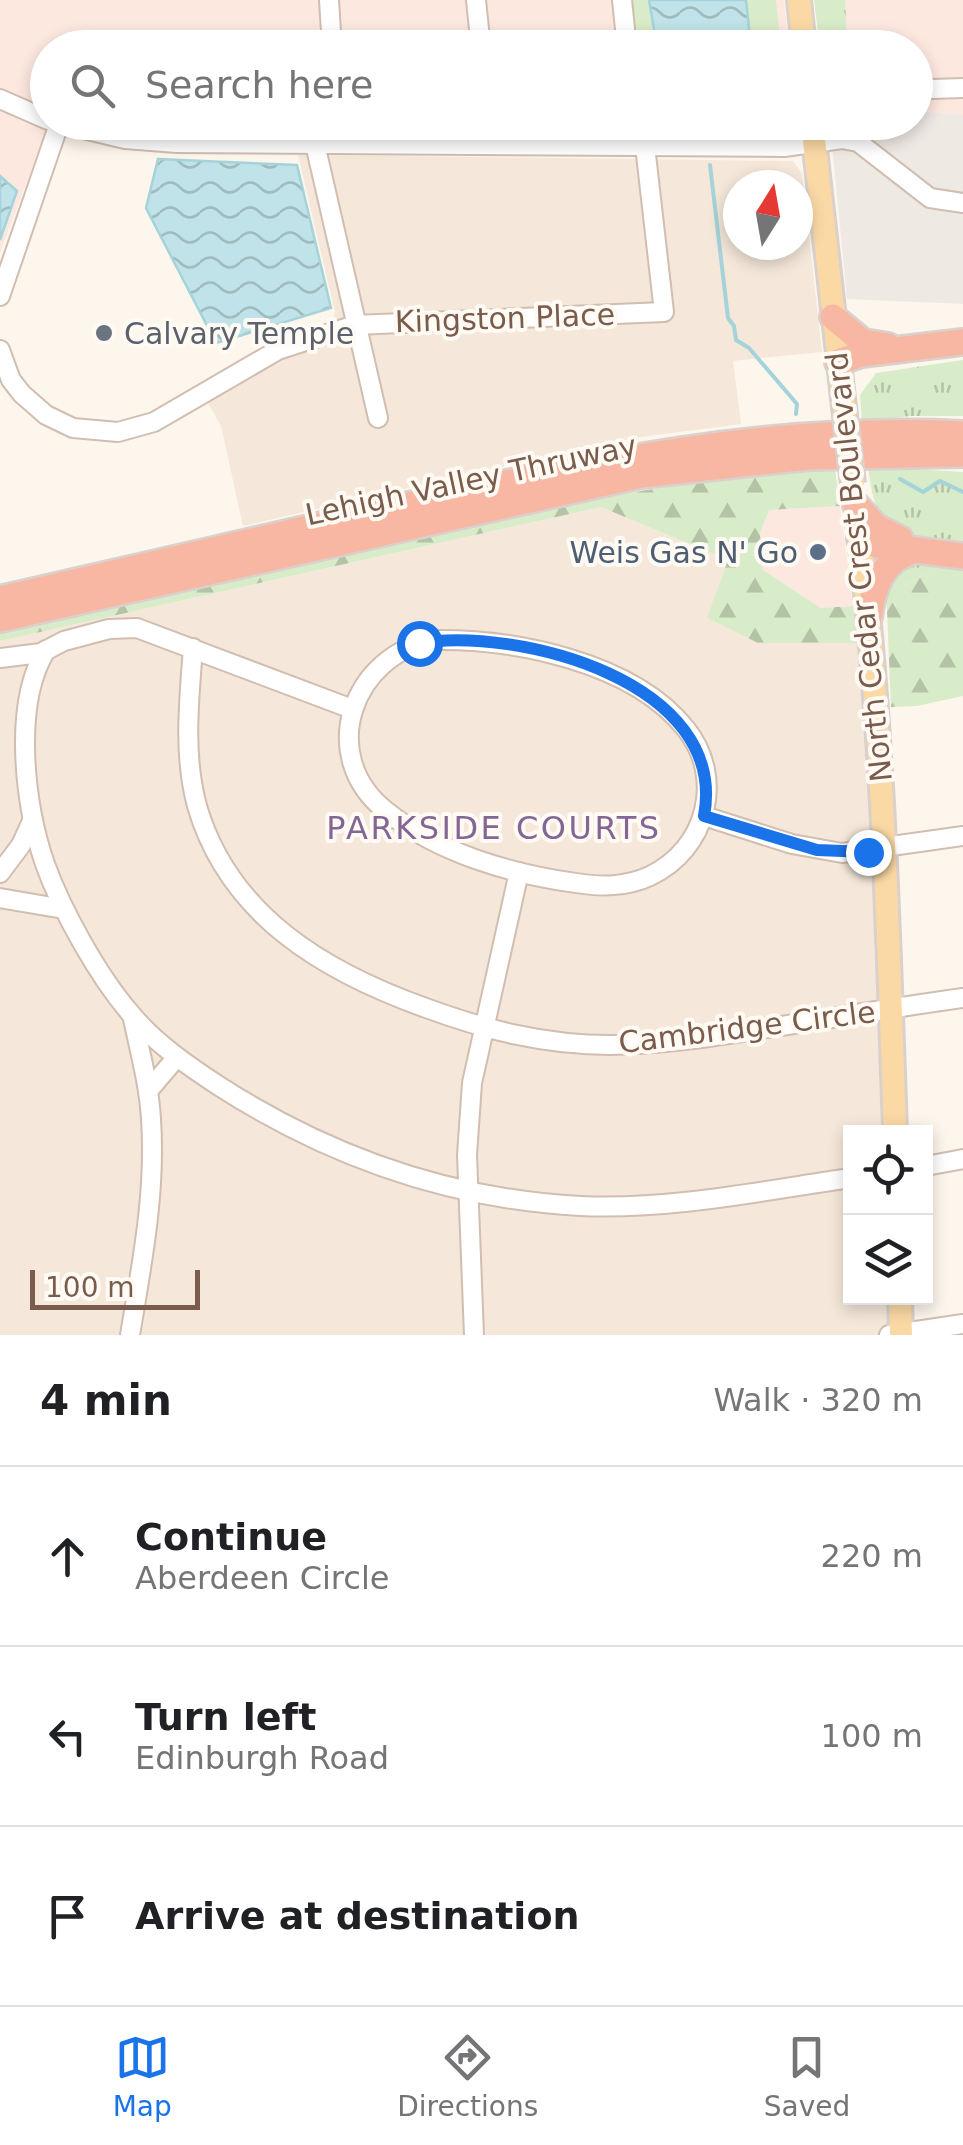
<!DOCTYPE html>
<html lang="en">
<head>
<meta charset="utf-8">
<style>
  body { margin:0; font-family:"DejaVu Sans",sans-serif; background:#f2f2f2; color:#202124 }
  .controls { position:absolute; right:30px; bottom:30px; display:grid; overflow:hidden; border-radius:0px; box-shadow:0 5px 15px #0003 }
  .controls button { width:90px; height:90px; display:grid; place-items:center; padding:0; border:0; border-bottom:2px solid #e0e0e0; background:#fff; color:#202124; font:50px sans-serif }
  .compass { position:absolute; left:723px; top:170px; width:90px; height:90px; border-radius:50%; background:#fff; box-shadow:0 5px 15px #0003; rotate:11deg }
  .scale { position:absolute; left:30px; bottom:25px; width:170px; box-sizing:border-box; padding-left:10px; border:5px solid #7a5c4d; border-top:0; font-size:28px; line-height:35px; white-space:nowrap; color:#7a5c4d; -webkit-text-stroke:8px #fffaf3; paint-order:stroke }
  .stop { position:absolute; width:30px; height:30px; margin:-22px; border:8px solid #1a73e8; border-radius:50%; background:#fff }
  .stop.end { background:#1a73e8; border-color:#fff; box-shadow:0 2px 10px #0008 }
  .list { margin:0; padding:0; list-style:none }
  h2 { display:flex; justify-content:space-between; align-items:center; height:130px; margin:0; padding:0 40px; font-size:42px }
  h2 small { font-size:32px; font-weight:400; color:#757577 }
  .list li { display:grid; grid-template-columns:65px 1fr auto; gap:30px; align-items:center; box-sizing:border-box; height:180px; padding:0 40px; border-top:2px solid #e0e0e0 }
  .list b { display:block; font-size:38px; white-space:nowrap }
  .list p { margin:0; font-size:32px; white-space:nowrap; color:#757577 }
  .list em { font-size:32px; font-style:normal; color:#757577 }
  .icon { flex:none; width:55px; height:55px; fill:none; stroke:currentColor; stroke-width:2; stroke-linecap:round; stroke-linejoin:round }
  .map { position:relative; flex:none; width:963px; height:1335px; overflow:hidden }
  .search { position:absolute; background:#fff; box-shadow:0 5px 15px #0003; left:30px; right:30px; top:30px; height:110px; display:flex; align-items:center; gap:25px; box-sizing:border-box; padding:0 35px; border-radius:55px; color:#757577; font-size:38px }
  .sheet { height:670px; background:#fff }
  nav { display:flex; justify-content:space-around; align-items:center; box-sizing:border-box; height:140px; border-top:2px solid #e0e0e0; background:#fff; font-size:28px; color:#757577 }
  nav a { display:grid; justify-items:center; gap:5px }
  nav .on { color:#1a73e8 }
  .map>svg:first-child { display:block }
</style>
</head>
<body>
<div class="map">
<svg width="963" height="1335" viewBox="0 0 963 1335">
  <defs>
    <pattern id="grass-tufts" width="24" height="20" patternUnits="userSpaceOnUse" patternTransform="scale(2.5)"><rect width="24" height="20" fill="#d8ecc9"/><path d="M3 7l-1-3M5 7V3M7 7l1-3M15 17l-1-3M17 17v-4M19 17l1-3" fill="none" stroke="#b4c2a5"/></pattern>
    <pattern id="forest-firs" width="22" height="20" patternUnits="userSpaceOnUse" patternTransform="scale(2.5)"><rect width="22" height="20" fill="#d8ecc9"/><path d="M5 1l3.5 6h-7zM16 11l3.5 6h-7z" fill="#b4c2a5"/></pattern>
    <pattern id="water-waves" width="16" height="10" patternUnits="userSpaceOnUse" patternTransform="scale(2.5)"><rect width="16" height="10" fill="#bfe3e8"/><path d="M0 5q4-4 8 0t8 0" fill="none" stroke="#a0bbbe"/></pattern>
  </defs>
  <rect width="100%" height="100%" fill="#fdf6ec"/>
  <g fill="#f5e8da" fill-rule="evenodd">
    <path d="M298 155 793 161 802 173 822 352 733 361 741 424 641 437 538 458 243 526 221 426 207 401 283 359 327 342 335 312ZM738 185H798V245H738Z"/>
    <polygon points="601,507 728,560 708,618 758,643 857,643 872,822 881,1132 850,1132 850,1298 886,1298 887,1335 0,1335 0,641"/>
  </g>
  <g fill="#fde8e0">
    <polygon points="0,0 784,0 789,47 48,48 49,123 0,253"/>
    <polygon points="814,0 963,0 963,115 916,111 916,48 820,47"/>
    <polygon points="92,123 793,123 779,136 760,137 162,132"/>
    <polygon points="840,506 853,606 821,608 763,570 760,533 769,510"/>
  </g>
  <polygon fill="#efe9e4" points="916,111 963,115 963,304 847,299 830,123 916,122"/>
  <g fill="url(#grass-tufts)">
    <polygon points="630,0 776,0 781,47 635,47"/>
    <polygon points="814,0 845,0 847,47 820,47"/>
    <polygon points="380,123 470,126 471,123 478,123 473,131 381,130"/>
    <polygon points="494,123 781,123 765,131 496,131"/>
    <polygon points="963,360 963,416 910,416 862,422 860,395 876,373"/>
    <path d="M868 466 963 472V541C896 533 877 542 868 466Z"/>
    <polygon points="920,564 944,565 903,586 886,586 905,568"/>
  </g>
  <g fill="url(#forest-firs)">
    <polygon points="835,469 840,506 769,510 760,533 763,570 821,608 853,606 857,643 758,643 707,618 728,560 601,507 0,641 0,634 463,526 603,498 696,481"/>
    <polygon points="944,565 963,567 963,696 917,706 891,707 886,586 903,586"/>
  </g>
  <g fill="url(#water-waves)" stroke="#a5d3da" stroke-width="2.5">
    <polygon points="649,0 746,0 751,47 657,47"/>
    <polygon points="158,159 297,165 331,308 216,343 146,208"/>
    <polygon points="0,176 17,191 0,240"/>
  </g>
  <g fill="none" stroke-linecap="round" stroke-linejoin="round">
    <g stroke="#a5d3da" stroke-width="4">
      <polyline points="710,165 728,318 734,326 736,340 749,348 797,404 796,414"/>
      <polyline points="900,479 923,492 940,481 963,492"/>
    </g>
    <g stroke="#d1beb0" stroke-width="22">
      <g id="minor">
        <polyline points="329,0 332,48"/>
        <polyline points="476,0 481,48"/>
        <polyline points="622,0 627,48"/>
        <polyline points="932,89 963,88"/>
        <polyline points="916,95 921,96"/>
        <polyline points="0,99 48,120"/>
        <polyline points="54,122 125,139 177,143 784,147 842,139 858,142 930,198 963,203"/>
        <polyline points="370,122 371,144"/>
        <polyline points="485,122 486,145"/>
        <polyline points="315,144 378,418"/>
        <polyline points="0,296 59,124"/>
        <polyline points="0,350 11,380 22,394 46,415 73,428 118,432 154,422 278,350 355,325 664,312 645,146"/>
        <path d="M435 640C515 639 633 662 686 729 725 778 707 849 650 876 626 887 602 887 576 883 511 874 438 853 386 811 316 756 352 654 435 640Z"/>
        <path d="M193 648C189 701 183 754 197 806 229 916 325 972 426 1008 486 1030 545 1045 610 1045 664 1045 716 1036 768 1028 833 1018 898 1007 963 998"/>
        <path d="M46 650C12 705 25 806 45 864 62 911 98 976 131 1014 155 1043 187 1065 219 1086 328 1156 449 1199 580 1206 670 1210 762 1191 850 1178"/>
        <polyline points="0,658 41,653 64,641 109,629 137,628 352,709"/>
        <polyline points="704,816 792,844 842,853 963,836"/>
        <polyline points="0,873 21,845 32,821"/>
        <polyline points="0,898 64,909"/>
        <polyline points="148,1091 177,1057"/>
        <polyline points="926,1166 963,1159"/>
        <path d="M130 1335C142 1263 156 1192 151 1119 149 1085 140 1052 133 1019"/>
        <polyline points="474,1335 467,1155 472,1083 519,872"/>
        <polyline points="889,1335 963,1324"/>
      </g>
    </g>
    <g stroke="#dad1cd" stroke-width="28">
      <g id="major">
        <polyline points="799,0 804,48"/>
        <polyline points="812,122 844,407"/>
        <path d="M858 522C883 725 888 929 895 1132"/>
        <polyline points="900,1298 901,1335"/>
      </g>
    </g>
    <g stroke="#dad1cd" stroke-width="30">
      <g id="highway">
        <polyline points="833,317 863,342 888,346"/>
        <polyline points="838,362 861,354 963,342"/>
        <polyline points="856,505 876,527 900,539"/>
        <polyline points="860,539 877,545 963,556"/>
        <path d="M0 599C133 568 267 538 400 507 586 464 771 424 963 434"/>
        <path d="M869 617C873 586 882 560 915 550"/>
        <polyline points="0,619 641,475 808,457 963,454"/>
      </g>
    </g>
    <use href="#minor" stroke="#fff" stroke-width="18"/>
    <use href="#major" stroke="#fbd9a5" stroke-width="22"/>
    <use href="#highway" stroke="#f7b7a3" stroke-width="25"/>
    <g stroke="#dad1cd" stroke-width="28" stroke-linecap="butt">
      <polyline id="major-bridge" points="844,407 853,484"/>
    </g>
    <use href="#major-bridge" stroke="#fbd9a5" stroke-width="22"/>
  </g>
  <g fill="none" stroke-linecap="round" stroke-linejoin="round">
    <path stroke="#1a73e8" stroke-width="12" d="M419 643C519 627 729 682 704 816L817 850 868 852"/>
  </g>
  <circle fill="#6b7280" stroke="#fffaf3" stroke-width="4" cx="104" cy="333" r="10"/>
  <circle fill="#5c6f8a" stroke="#fffaf3" stroke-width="4" cx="818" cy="552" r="10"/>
  <g text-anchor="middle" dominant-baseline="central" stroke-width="8" stroke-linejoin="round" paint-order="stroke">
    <g font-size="30" fill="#7a5c4d" stroke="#fffaf3">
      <text transform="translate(505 318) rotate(-2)">Kingston Place</text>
      <text transform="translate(471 480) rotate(-12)">Lehigh Valley Thruway</text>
      <text transform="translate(859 567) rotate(-96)">North Cedar Crest Boulevard</text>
      <text transform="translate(747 1027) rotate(-7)">Cambridge Circle</text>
    </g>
    <g font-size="30" fill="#5b616d" stroke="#fffaf3" text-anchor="start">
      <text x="124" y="333">Calvary Temple</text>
    </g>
    <g font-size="30" fill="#4e5e75" stroke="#fffaf3" text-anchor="end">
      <text x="798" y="552">Weis Gas N' Go</text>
    </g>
    <g font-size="32" letter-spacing="2.5" fill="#846695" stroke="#fffaf3">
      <text x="494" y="828">PARKSIDE COURTS</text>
    </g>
  </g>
</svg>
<div class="controls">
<button><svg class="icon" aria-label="locate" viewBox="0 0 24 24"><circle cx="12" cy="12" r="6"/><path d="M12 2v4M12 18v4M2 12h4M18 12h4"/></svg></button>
<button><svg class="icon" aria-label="layers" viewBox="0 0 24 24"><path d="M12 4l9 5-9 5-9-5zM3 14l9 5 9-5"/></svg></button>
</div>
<svg class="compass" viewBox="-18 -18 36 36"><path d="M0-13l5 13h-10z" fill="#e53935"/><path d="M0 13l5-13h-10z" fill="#757577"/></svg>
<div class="scale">100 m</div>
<div class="stop" style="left:419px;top:643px"></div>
<div class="stop end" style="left:868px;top:852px"></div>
<div class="search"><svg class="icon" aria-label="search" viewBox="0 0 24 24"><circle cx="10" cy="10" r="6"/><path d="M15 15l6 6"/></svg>Search here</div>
</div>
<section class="sheet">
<h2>4 min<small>Walk · 320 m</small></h2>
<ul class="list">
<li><svg class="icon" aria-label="ahead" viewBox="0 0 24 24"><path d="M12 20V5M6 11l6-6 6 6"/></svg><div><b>Continue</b><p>Aberdeen Circle</p></div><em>220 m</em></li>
<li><svg class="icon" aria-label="left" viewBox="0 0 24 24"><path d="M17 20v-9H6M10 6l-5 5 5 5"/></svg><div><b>Turn left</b><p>Edinburgh Road</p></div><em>100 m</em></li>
<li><svg class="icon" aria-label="arrive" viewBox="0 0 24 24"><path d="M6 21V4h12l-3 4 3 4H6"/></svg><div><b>Arrive at destination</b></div></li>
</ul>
</section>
<nav>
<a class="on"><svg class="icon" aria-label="map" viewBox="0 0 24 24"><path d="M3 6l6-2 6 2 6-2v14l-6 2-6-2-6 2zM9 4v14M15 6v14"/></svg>Map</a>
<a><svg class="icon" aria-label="directions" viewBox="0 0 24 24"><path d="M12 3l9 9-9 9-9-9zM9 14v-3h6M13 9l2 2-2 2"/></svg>Directions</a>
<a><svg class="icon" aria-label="saved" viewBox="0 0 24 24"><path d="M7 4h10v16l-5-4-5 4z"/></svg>Saved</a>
</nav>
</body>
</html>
